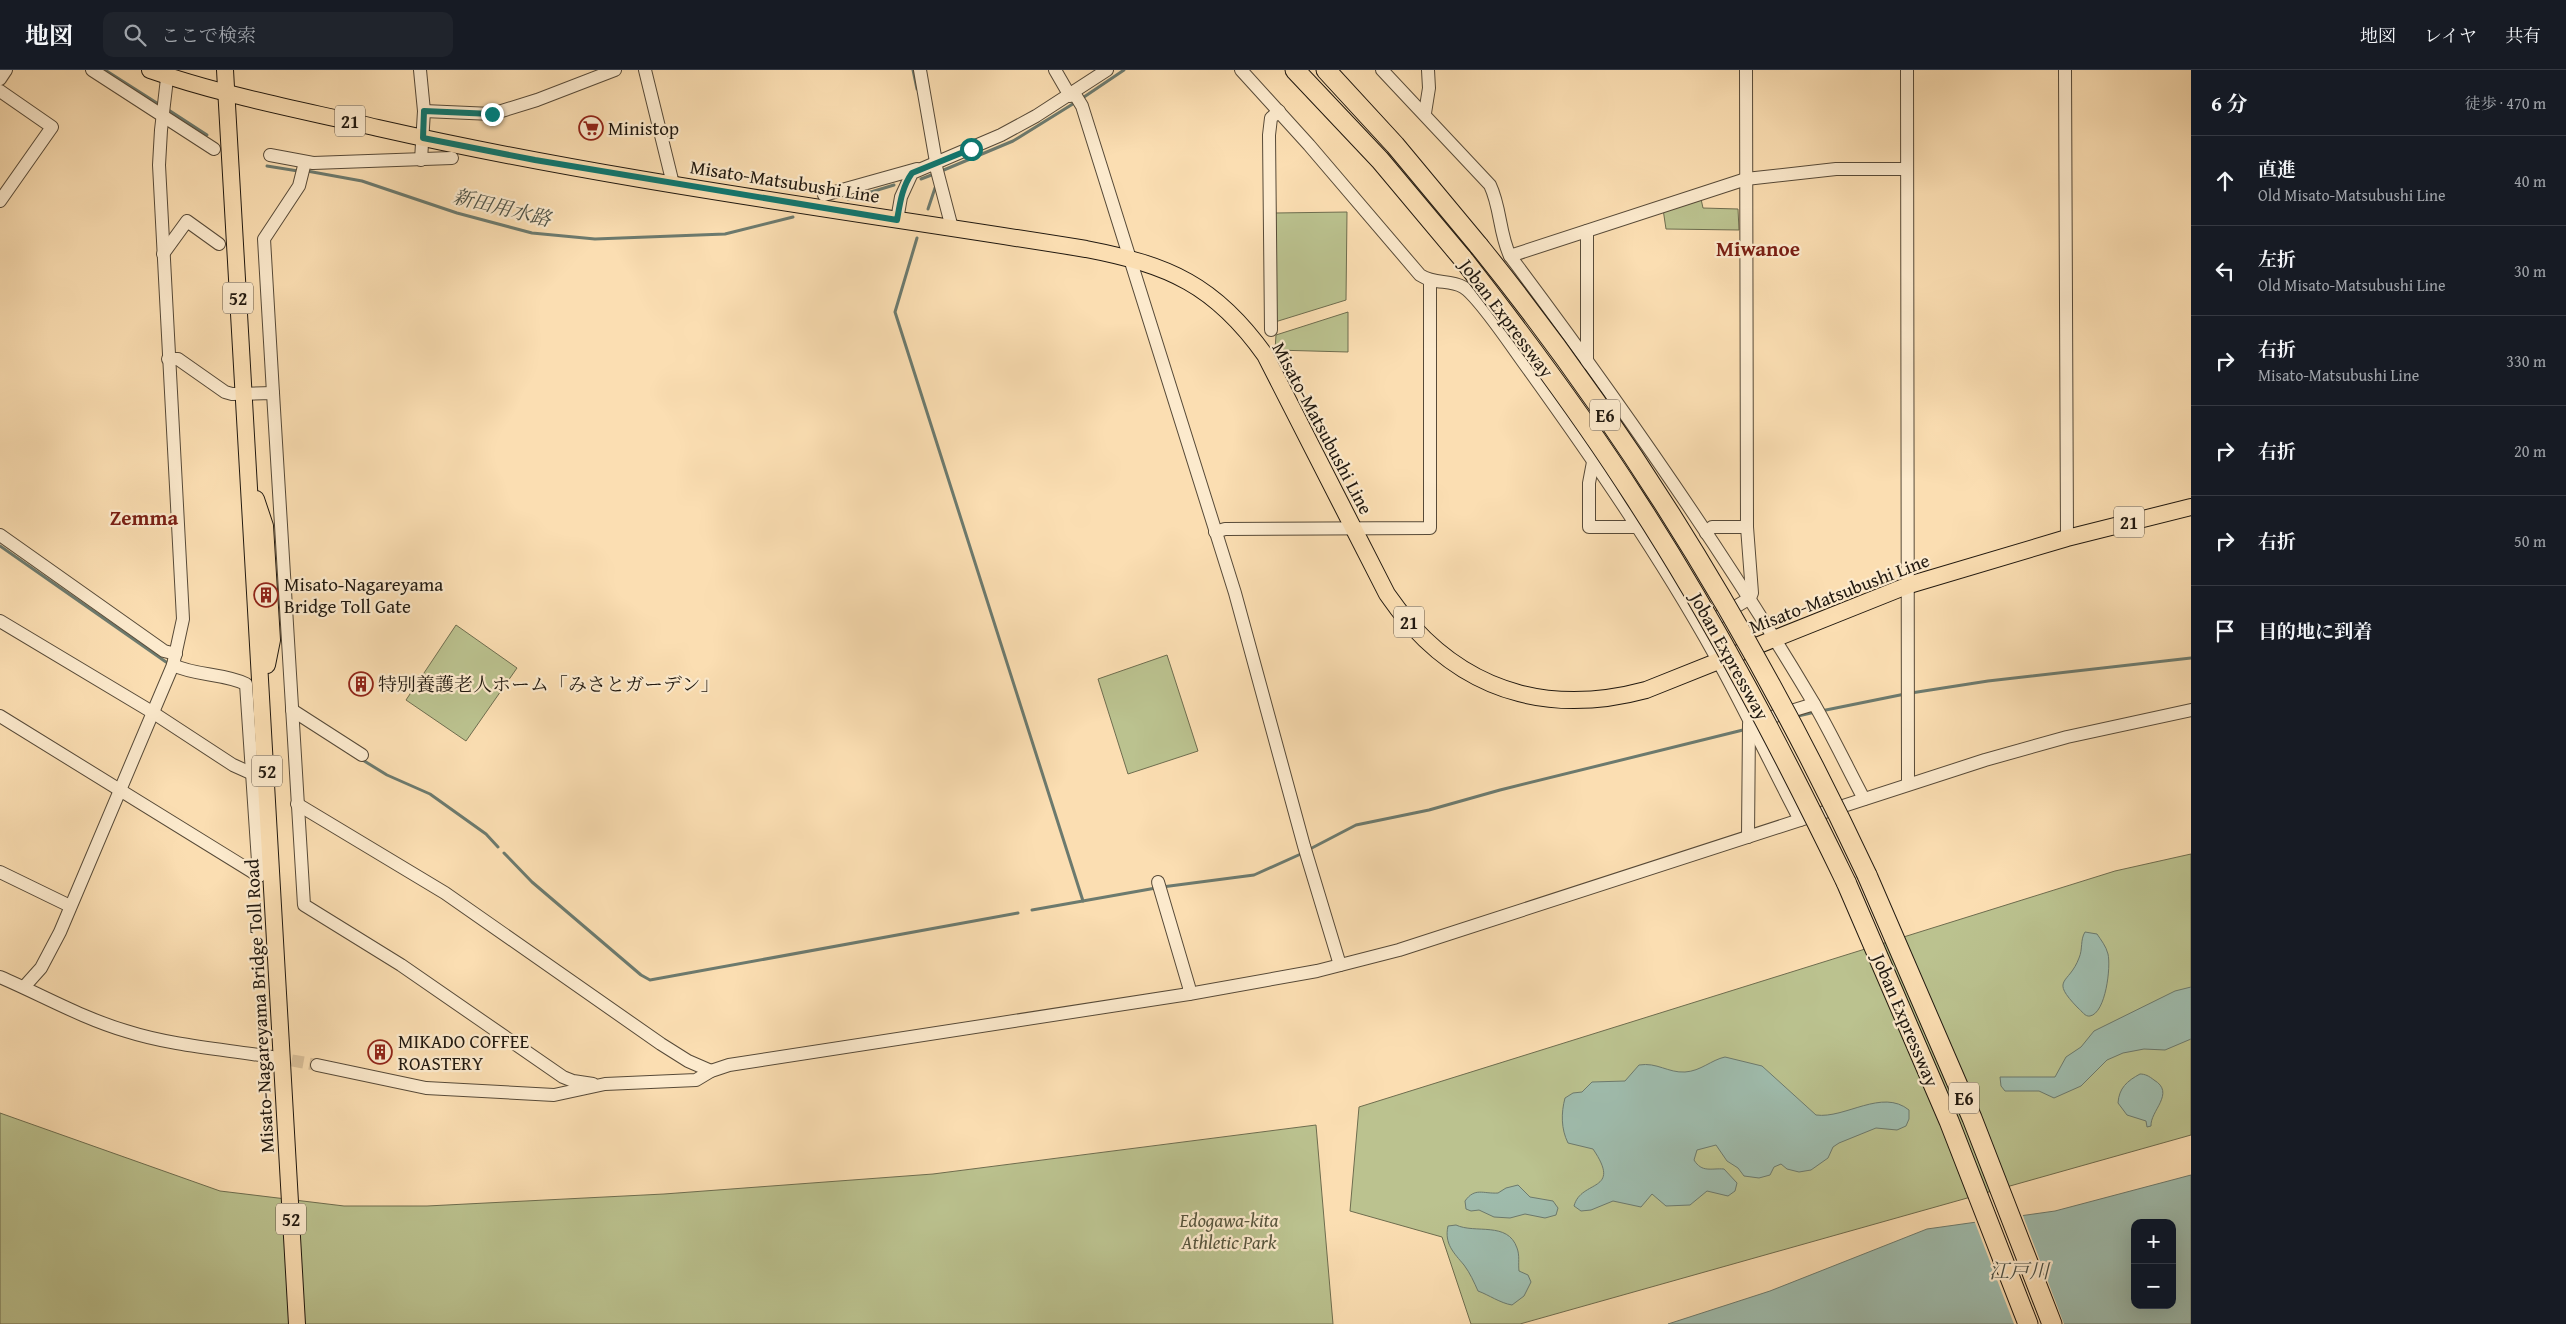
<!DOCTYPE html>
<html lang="ja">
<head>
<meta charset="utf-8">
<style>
  body { margin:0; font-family:"Gentium Book Plus","Noto Serif JP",serif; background:#20242c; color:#f1f3f6 }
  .controls { position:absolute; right:15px; bottom:15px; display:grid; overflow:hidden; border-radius:10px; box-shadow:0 5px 20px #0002 }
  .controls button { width:45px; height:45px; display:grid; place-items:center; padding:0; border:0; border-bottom:1px solid #363941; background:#171b24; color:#f1f3f6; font:25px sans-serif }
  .stop { position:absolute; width:15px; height:15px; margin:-11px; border:4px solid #0f766e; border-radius:50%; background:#fff }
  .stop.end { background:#0f766e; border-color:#fff; box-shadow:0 1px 5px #0008 }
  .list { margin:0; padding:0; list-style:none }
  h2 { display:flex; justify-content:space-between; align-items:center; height:65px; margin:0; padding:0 20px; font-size:21px }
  h2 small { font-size:16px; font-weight:400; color:#9ea1a6 }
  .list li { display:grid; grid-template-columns:32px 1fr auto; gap:15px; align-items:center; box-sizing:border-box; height:90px; padding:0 20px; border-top:1px solid #363941 }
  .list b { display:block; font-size:19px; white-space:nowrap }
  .list p { margin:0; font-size:16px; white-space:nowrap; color:#9ea1a6 }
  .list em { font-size:16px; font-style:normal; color:#9ea1a6 }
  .icon { flex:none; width:28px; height:28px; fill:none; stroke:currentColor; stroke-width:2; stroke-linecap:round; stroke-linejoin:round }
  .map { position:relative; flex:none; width:2191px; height:1254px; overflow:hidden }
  header { display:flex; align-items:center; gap:30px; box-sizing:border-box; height:70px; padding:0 25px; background:#171b24; border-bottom:1px solid #363941 }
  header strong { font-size:24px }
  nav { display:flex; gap:28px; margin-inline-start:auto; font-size:18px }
  .search { width:350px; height:45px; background:#20242c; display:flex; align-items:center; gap:12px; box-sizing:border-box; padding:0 18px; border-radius:10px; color:#9ea1a6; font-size:19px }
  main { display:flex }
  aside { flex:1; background:#171b24 }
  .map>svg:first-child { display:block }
</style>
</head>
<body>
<header>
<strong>地図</strong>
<div class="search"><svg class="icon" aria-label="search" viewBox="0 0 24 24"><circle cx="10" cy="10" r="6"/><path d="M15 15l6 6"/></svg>ここで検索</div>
<nav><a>地図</a><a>レイヤ</a><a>共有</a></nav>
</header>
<main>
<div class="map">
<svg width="2191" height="1254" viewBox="0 0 2191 1254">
  <rect width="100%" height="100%" fill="#fbdeb2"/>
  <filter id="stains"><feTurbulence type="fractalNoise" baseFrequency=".004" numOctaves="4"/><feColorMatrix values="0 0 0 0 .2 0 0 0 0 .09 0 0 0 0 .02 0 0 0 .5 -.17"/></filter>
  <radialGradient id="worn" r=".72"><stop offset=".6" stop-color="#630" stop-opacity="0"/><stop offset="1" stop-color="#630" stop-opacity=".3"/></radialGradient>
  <g fill="#bbc28f" stroke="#6e6d4f">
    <polygon points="1701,129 1703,138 1738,139 1739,160 1666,159 1663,139"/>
    <polygon points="1347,142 1346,230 1275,252 1275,143"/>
    <polygon points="1348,242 1348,282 1275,280 1276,265"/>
    <polygon points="456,555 517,598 466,671 406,630"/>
    <polygon points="1167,585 1198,681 1128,704 1098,609"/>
    <polygon points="2191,784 2191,1065 1520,1254 1471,1254 1442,1167 1350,1141 1359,1037 2115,801"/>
    <polygon points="0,1043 220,1121 344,1136 427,1136 664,1124 933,1104 1316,1055 1333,1254 0,1254"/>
  </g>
  <g fill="#9fbcad" stroke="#6c7a6e" fill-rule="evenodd">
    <path d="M2085 862 2097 864C2101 870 2106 876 2108 884 2111 896 2106 943 2090 946 2085 947 2082 941 2078 938 2049 908 2069 915 2079 888 2083 879 2080 870 2085 862Z"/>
    <polygon points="2191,917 2191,969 2165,980 2144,979 2123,983 2107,990 2081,1016 2054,1028 2039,1021 2005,1021 2001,1016 2000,1007 2055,1007 2066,987 2081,977 2094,961 2175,921"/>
    <path d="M1725 987 1762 996 1816 1045C1845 1049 1882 1018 1909 1040V1049L1906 1056 1897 1060 1876 1058 1839 1073 1833 1077 1828 1088 1811 1100 1799 1102 1787 1099 1781 1094 1774 1097 1770 1105 1759 1108 1744 1106 1738 1098 1727 1091 1716 1075 1697 1080 1694 1090C1702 1103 1711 1098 1724 1099L1737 1113 1735 1121 1728 1126 1707 1121 1690 1135 1666 1136 1652 1124 1641 1137 1613 1131 1591 1140 1581 1141 1574 1136C1581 1109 1623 1123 1593 1079L1568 1073C1561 1059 1561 1043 1565 1028L1573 1023 1582 1022 1592 1012 1625 1011 1639 995C1657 992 1668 1003 1685 1002 1701 1001 1711 990 1725 987Z"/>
    <path d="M2140 1004C2145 1004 2149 1006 2154 1010 2176 1023 2150 1041 2151 1056L2147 1057 2146 1051 2127 1045 2118 1033C2119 1018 2127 1011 2140 1004Z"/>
    <path d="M2191 1105V1254H1668L1770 1221 1927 1159 2055 1141ZM2135 1153H2172V1235H2135Z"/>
    <path d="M1518 1115 1530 1127 1553 1131 1558 1138 1556 1145 1545 1148 1525 1144 1510 1148 1494 1147 1479 1140 1471 1141 1466 1139 1465 1131C1475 1117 1483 1124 1498 1123L1506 1118Z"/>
    <path d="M1456 1155C1475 1164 1508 1151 1517 1178 1520 1186 1518 1193 1519 1201L1528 1205 1531 1212 1524 1226 1512 1235C1500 1233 1489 1225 1478 1221 1474 1212 1470 1203 1464 1195 1454 1183 1444 1174 1448 1156Z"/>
  </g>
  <polygon fill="#fbdeb2" points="2022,1143 2064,1254 2014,1254 1974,1150"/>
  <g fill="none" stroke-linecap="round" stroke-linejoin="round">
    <g stroke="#6c7a6e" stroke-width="3">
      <polyline points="105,0 160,35"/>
      <polyline points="913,0 917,19"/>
      <polyline points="1081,29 1124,0"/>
      <polyline points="167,39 207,65"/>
      <polyline points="267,96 298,101"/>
      <polyline points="307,101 362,111 457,143 532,163 595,169 725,164 793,147"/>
      <polyline points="939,102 1013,71 1076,32"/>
      <polyline points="921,109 934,104"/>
      <polyline points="848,129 894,115"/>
      <polyline points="928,139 935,118"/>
      <polyline points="917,168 895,242 1083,831"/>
      <polyline points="0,476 166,592"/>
      <polyline points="1911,623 1988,611 2191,588"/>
      <polyline points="1821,641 1905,624"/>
      <polyline points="1794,647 1815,642"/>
      <polyline points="361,689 387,705 430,724 486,764 498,777"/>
      <polyline points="1308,780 1356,755 1429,740 1500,720 1747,659"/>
      <polyline points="504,783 532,812 641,905 650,910 1018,843"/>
      <polyline points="1162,817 1254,805 1303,783"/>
      <polyline points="1032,840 1156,818"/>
    </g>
    <polyline stroke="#dac09a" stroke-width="12" stroke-dasharray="12 6" stroke-linecap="butt" points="274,987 317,995"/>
    <g stroke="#574a38" stroke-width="14">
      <g id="minor">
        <polyline points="92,0 214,79"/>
        <polyline points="420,0 424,41 421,90"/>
        <polyline points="645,0 673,114"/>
        <polyline points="920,0 936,92"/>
        <polyline points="1055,0 1070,26"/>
        <path d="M1241 0 1309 75 1420 205C1435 215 1449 209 1463 217 1479 226 1516 283 1529 300 1595 392 1660 486 1715 585 1745 639 1771 695 1800 750"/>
        <path d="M1382 0 1490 115C1501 138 1499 163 1510 186 1618 330 1721 477 1813 632 1831 663 1847 697 1864 729"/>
        <polyline points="1907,0 1908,714"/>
        <polyline points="2065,0 2067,468"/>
        <polyline points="0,9 6,0"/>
        <polyline points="0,21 52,57 0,131"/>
        <polyline points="1074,23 1082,36 1235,523 1304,776 1340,895"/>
        <polyline points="424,41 492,44 537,30 615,0"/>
        <polyline points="1425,43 1429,18 1428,0"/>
        <polyline points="270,85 313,93 452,88"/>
        <polyline points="935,93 952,158"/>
        <polyline points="824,125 917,99"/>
        <polyline points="897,150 901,127 912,103 1001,65 1036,46 1107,0"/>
        <polyline points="163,184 187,151 219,174"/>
        <polyline points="1510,186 1746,109 1836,99 1907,99"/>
        <polyline points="1271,260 1269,65 1271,48 1279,41"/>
        <polyline points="168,289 178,289 225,322 232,324 273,323 304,835 401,895 563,1007 573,1011 593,1014"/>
        <polyline points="1587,293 1587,161"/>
        <polyline points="273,323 264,169 299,116 305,92"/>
        <polyline points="1593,392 1589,413 1589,457 1638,457"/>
        <polyline points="1215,462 1225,459 1430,458 1430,211"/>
        <polyline points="1706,463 1712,457 1747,457"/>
        <polyline points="0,465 164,581 176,584"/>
        <polyline points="0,551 152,642 233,695 253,704"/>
        <polyline points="1704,556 1750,528 1752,523 1747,457 1746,0"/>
        <path d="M173 595C196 606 223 603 246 614L259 806"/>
        <polyline points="292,640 362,685"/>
        <polyline points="0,646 259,806"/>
        <polyline points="297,734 445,823 661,974 688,991 711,1001"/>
        <polyline points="1748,767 1749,654 1814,634"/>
        <polyline points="0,802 70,836"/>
        <polyline points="1158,812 1189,917 1189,924"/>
        <path d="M0 907C42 925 82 948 126 961 173 976 223 979 272 987"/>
        <polyline points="24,917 41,898 60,862 173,595 183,549 159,95 161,60 168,0"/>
        <polyline points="317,995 426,1018 554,1025 605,1014 696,1010 711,1001 729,995 1189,924 1317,901 1399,880 1985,690 2067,667 2191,640"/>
      </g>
    </g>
    <g stroke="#20180f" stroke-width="18">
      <g id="major">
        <path d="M150 0C224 26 302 40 378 58 612 111 850 141 1086 179 1169 195 1215 215 1265 285L1387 524C1395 535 1403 547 1413 557 1476 626 1557 644 1646 620L1909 515 2067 468 2191 437"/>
        <polyline points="225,0 297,1254"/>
        <polyline points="256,429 265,456 272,570 267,595"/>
      </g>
    </g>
    <g stroke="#20180f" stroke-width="21">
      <g id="highway">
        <polyline points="1295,0 1380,90 1463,189"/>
        <polyline points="1326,0 1395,75 1479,176"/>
        <polyline points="1867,805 1972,1048 2052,1254"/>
        <polyline points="1846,812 1949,1051 2028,1254"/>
      </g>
    </g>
    <use href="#minor" stroke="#fceacd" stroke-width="12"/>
    <use href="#major" stroke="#fbdeb2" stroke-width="16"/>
    <use href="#highway" stroke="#fbdeb2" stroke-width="19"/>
    <g stroke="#20180f" stroke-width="21" stroke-linecap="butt">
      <g id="highway-bridge">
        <path d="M1479 176C1635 369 1762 581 1867 805"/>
        <path d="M1463 189C1523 266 1582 345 1635 428 1715 551 1782 680 1846 812"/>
      </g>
    </g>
    <use href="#highway-bridge" stroke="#fbdeb2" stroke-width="19"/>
  </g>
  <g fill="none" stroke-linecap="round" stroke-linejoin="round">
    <path stroke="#0f766e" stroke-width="6" d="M492 44 424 41 423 68 535 90 897 150C900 133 902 117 912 103L971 79"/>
  </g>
  <defs>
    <g id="supermarket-ring" transform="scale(1.25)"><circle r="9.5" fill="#fceacd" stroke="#8f2418" stroke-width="1.5"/><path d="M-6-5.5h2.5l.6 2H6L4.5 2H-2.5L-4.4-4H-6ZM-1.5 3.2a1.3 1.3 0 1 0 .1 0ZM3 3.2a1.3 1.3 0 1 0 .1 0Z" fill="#8f2418"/></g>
    <g id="building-ring" transform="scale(1.25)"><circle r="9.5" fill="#fceacd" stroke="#8f2418" stroke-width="1.5"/><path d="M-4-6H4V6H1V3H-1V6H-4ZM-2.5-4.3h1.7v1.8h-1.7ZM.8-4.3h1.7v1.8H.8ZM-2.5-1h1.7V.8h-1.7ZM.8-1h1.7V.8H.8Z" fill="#8f2418"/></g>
  </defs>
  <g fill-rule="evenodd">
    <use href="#supermarket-ring" x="591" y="58"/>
    <use href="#building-ring" x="266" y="525"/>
    <use href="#building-ring" x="361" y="614"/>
    <use href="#building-ring" x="380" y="982"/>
  </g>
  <g text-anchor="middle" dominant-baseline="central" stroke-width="4.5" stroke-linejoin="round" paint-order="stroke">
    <g fill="#fceacd" stroke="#625748" stroke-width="1">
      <rect x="335" y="35.5" width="30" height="31" rx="4"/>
      <rect x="223" y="212.5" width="30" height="31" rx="4"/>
      <rect x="1590" y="329.5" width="30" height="31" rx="4"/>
      <rect x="2114" y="436.5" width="30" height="31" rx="4"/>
      <rect x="1394" y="536.5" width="30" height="31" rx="4"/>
      <rect x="252" y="685.5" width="30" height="31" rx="4"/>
      <rect x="1949" y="1012.5" width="30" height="31" rx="4"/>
      <rect x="276" y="1133.5" width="30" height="31" rx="4"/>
    </g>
    <g font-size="18" font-weight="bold" fill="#20180f">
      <text x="350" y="51">21</text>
      <text x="238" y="228">52</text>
      <text x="1605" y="345">E6</text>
      <text x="2129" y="452">21</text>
      <text x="1409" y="552">21</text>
      <text x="267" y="701">52</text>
      <text x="1964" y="1028">E6</text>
      <text x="291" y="1149">52</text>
    </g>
    <g font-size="19" fill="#20180f" stroke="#fceacd" text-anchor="start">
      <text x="608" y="58">Ministop</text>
      <text x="284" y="514">Misato-Nagareyama<tspan x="284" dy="22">Bridge Toll Gate</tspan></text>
      <text x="378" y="614">特別養護老人ホーム「みさとガーデン」</text>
      <text x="398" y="971">MIKADO COFFEE<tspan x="398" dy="22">ROASTERY</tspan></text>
    </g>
    <g font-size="19" fill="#20180f" stroke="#fceacd">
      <text transform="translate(785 111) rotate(9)">Misato-Matsubushi Line</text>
      <text transform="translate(1507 248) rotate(53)">Joban Expressway</text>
      <text transform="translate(1323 358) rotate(62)">Misato-Matsubushi Line</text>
      <text transform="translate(1839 523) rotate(-21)">Misato-Matsubushi Line</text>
      <text transform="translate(1730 586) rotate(61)">Joban Expressway</text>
      <text transform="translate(259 936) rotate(-93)">Misato-Nagareyama Bridge Toll Road</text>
      <text transform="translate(1906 950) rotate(67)">Joban Expressway</text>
    </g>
    <g font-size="19" font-style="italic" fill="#56543c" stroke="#fceacd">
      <text x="1229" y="1150">Edogawa-kita<tspan x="1229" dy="22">Athletic Park</tspan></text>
    </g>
    <g font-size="20" font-style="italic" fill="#4c5146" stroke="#fceacd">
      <text transform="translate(502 137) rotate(14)">新田用水路</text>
      <text x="2019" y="1200">江戸川</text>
    </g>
    <g font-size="21" font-weight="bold" fill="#7a1f14" stroke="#fceacd">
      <text x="1758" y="178">Miwanoe</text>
      <text x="144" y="447">Zemma</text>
    </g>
  </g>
  <rect width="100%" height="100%" filter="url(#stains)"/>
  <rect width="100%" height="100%" fill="url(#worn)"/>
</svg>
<div class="controls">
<button>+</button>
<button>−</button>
</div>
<div class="stop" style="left:971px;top:79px"></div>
<div class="stop end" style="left:492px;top:44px"></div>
</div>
<aside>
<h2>6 分<small>徒歩 · 470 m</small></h2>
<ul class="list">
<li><svg class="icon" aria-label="ahead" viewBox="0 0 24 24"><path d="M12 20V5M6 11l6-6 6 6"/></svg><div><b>直進</b><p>Old Misato-Matsubushi Line</p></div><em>40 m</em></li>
<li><svg class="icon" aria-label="left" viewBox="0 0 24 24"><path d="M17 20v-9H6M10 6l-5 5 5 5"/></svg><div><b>左折</b><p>Old Misato-Matsubushi Line</p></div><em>30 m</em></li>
<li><svg class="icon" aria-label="right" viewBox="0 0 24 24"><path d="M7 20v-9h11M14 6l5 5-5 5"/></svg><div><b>右折</b><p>Misato-Matsubushi Line</p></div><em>330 m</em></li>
<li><svg class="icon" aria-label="right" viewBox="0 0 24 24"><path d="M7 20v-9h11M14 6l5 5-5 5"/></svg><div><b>右折</b></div><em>20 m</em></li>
<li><svg class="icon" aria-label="right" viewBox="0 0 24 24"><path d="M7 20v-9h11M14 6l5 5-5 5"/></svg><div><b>右折</b></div><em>50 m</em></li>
<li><svg class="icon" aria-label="arrive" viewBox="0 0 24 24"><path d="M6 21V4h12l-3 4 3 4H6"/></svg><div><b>目的地に到着</b></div></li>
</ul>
</aside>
</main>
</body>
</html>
